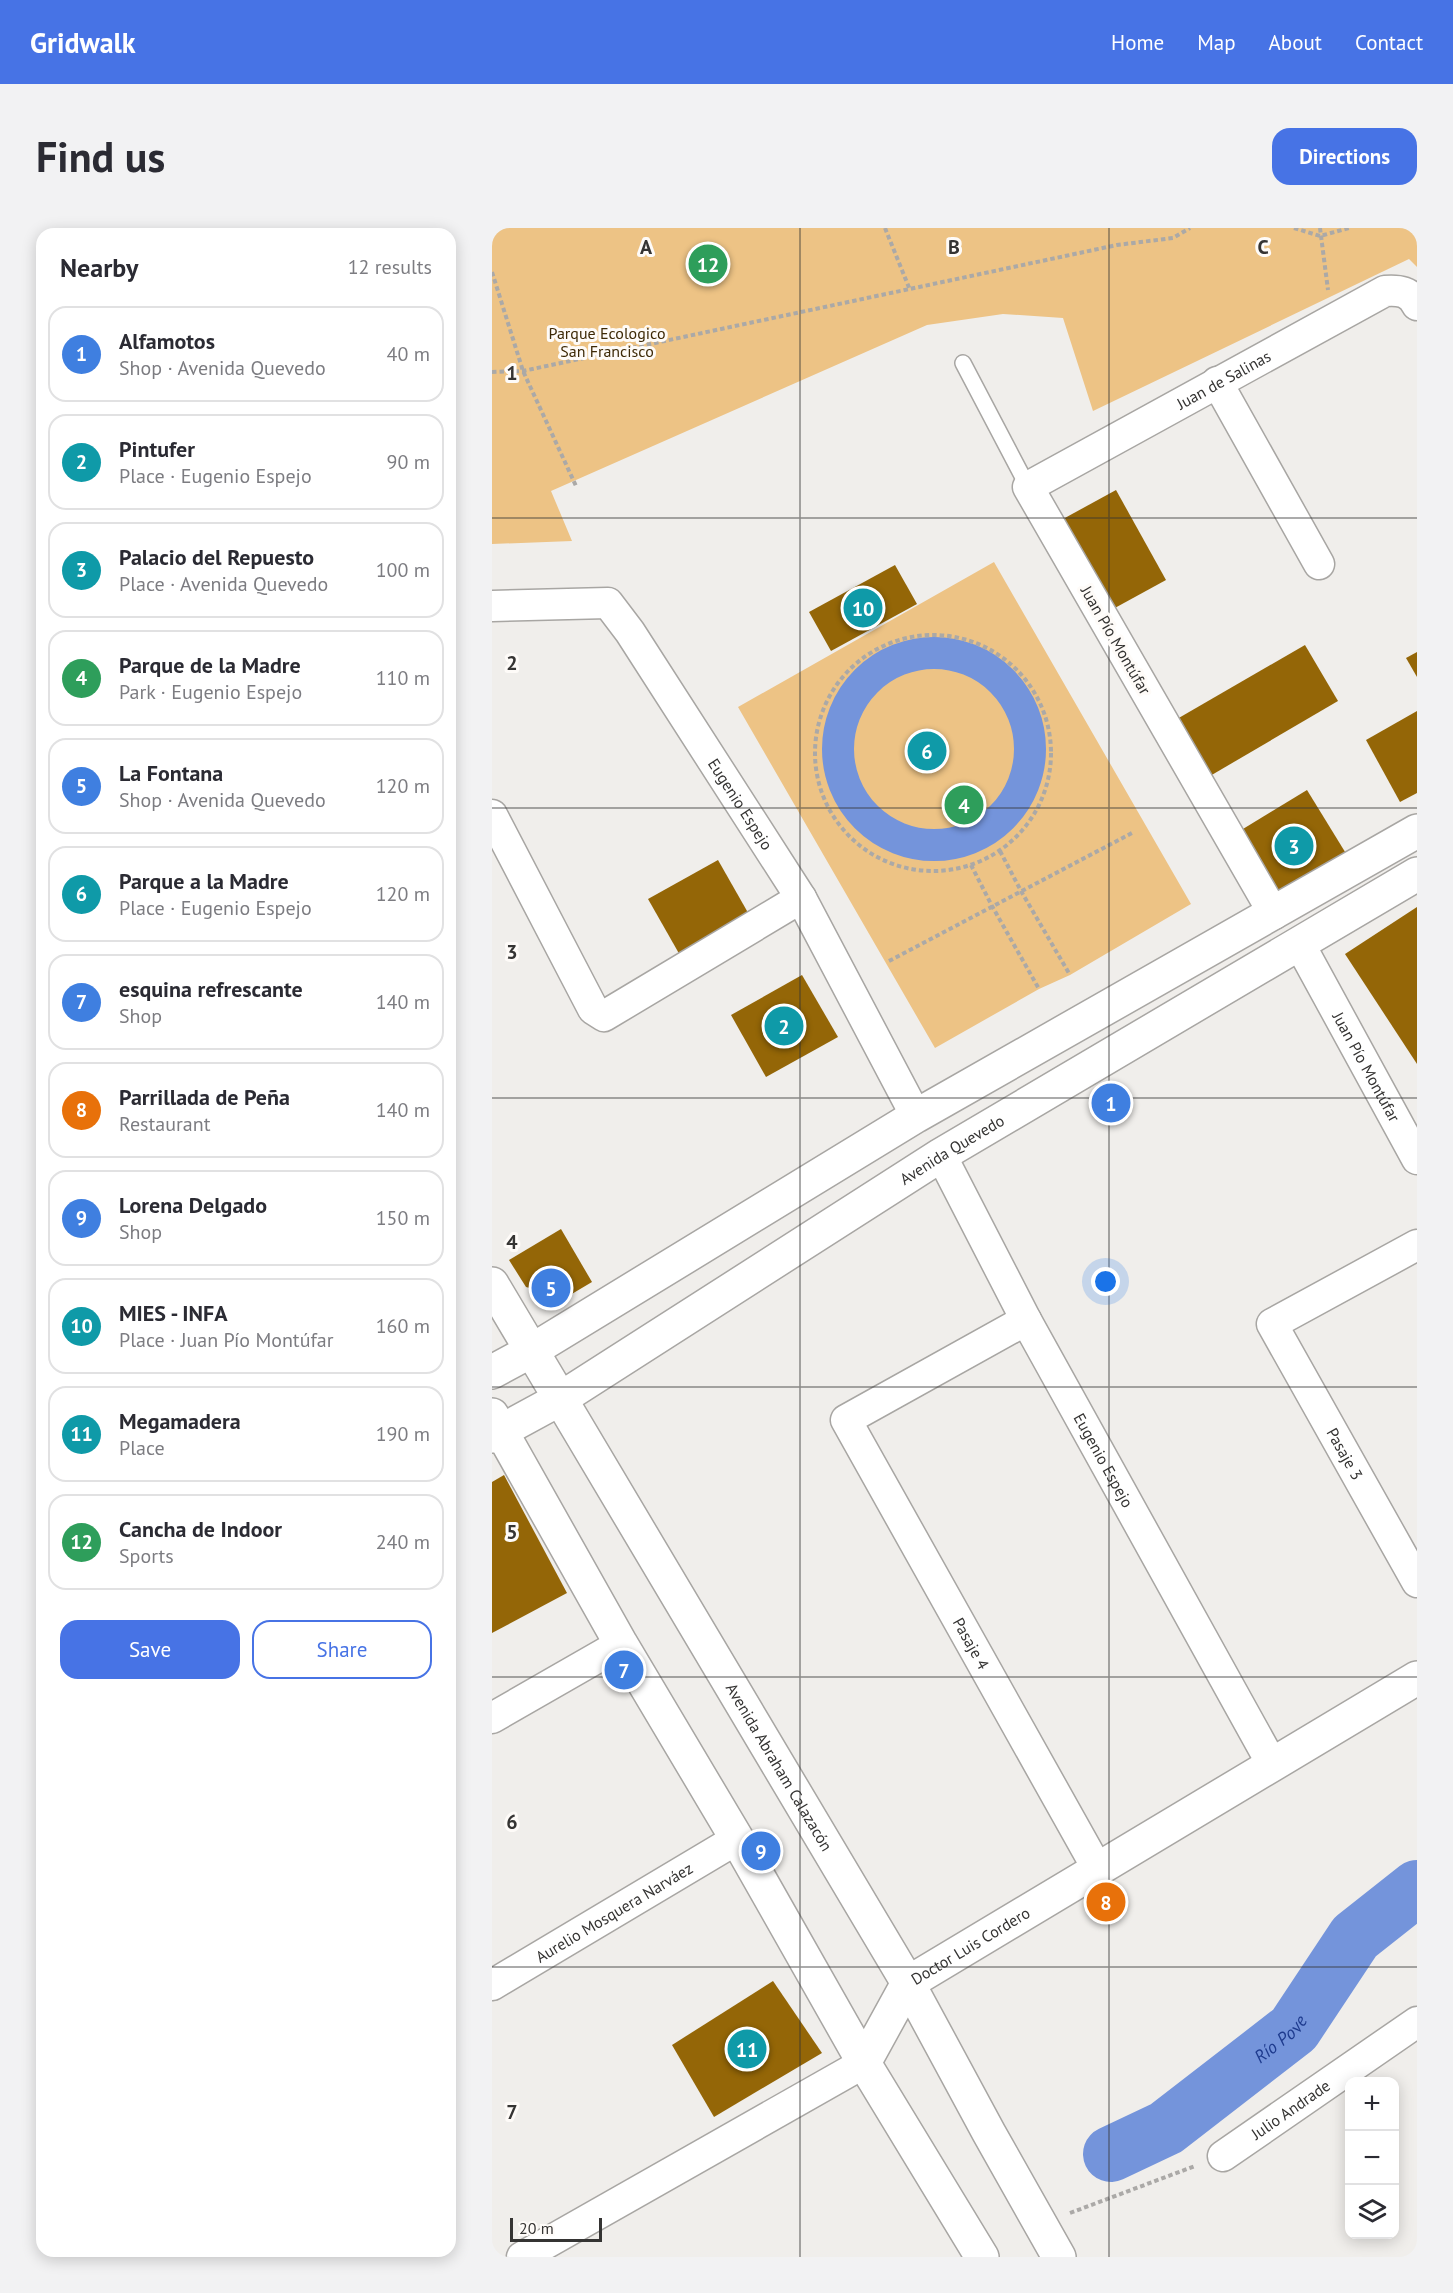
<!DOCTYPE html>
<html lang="en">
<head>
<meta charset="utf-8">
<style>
  body { margin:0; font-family:"PT Sans",sans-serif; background:#f2f2f3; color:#2b2b33 }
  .controls { position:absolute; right:18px; bottom:18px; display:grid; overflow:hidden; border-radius:12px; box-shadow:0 3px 15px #0003 }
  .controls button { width:54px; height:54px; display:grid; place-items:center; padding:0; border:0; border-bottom:2px solid #e1e1e2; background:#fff; color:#2b2b33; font:30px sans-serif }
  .scale { position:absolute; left:18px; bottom:15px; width:92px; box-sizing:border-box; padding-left:6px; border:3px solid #353433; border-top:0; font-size:16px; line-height:21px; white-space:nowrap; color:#353433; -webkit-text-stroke:4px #fefbf8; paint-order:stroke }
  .you { position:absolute; left:614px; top:1054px; width:21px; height:21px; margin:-15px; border:4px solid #fff; border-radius:50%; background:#1a73e8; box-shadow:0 0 0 9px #1a73e833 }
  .badge { display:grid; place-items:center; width:39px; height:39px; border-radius:50%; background:#4773e5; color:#fff; font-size:20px; font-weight:700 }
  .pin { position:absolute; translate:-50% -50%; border:3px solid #fff; box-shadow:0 2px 6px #0006 }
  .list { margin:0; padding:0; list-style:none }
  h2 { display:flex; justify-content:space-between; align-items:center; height:78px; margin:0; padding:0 24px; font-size:26px }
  h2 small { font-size:20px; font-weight:400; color:#7c7c81 }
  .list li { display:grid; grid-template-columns:39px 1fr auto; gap:18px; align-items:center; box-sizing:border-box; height:96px; margin:0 12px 12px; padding:0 12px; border:2px solid #e1e1e2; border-radius:18px }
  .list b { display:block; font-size:22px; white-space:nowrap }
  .list p { margin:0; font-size:20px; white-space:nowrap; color:#7c7c81 }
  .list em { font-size:20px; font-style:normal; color:#7c7c81 }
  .actions { display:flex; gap:12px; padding:18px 24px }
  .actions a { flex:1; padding:14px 0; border:2px solid #4773e5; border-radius:18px; text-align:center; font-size:21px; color:#4773e5 }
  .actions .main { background:#4773e5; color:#fff }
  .icon { flex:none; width:33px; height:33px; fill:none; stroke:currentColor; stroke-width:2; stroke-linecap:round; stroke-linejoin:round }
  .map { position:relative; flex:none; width:925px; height:2029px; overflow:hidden; border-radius:18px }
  header { display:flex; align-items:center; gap:36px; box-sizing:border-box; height:84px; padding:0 30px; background:#4773e5; color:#fff }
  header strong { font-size:28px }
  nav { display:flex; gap:33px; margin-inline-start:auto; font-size:21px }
  .intro { display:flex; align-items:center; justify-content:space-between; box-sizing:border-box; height:144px; padding:0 36px }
  h1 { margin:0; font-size:42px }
  .button { padding:15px 27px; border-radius:18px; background:#4773e5; color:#fff; font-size:21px; font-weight:700 }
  main { display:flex; gap:36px; padding:0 36px }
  aside { flex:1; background:#fff; border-radius:18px; box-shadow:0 3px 15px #0003 }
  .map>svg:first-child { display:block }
</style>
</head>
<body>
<header>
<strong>Gridwalk</strong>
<nav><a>Home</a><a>Map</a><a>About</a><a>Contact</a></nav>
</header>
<div class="intro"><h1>Find us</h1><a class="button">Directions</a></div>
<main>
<aside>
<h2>Nearby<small>12 results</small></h2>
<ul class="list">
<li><span class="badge" style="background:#3f7fe0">1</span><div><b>Alfamotos</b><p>Shop · Avenida Quevedo</p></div><em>40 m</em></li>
<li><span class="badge" style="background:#0f9aa8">2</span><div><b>Pintufer</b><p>Place · Eugenio Espejo</p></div><em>90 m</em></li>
<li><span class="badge" style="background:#0f9aa8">3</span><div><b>Palacio del Repuesto</b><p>Place · Avenida Quevedo</p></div><em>100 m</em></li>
<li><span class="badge" style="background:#2e9e5b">4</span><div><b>Parque de la Madre</b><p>Park · Eugenio Espejo</p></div><em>110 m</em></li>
<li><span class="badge" style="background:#3f7fe0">5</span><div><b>La Fontana</b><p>Shop · Avenida Quevedo</p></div><em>120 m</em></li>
<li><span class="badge" style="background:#0f9aa8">6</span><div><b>Parque a la Madre</b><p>Place · Eugenio Espejo</p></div><em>120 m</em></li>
<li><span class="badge" style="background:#3f7fe0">7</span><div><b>esquina refrescante</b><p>Shop</p></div><em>140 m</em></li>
<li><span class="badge" style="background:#e8710a">8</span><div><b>Parrillada de Peña</b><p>Restaurant</p></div><em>140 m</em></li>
<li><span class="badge" style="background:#3f7fe0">9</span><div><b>Lorena Delgado</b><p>Shop</p></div><em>150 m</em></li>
<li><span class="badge" style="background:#0f9aa8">10</span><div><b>MIES - INFA</b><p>Place · Juan Pío Montúfar</p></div><em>160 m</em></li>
<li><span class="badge" style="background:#0f9aa8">11</span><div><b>Megamadera</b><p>Place</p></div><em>190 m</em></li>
<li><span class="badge" style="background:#2e9e5b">12</span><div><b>Cancha de Indoor</b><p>Sports</p></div><em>240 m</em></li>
</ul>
<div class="actions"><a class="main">Save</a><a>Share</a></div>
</aside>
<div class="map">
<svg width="925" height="2029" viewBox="0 0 925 2029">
  <rect width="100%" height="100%" fill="#f0eeeb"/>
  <g fill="#edc385">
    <polygon points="0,0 925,0 925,39 917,31 601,183 571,90 511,86 435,97 59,263 80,313 0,316"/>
    <polygon points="502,334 699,676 578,747 547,761 443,820 246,479"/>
  </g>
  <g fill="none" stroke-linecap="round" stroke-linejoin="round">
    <circle stroke="#7494db" stroke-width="32" cx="442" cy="521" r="96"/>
    <path stroke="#7494db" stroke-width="56" id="s1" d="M619 1926 674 1900 802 1801 863 1709 925 1660"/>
  </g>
  <g fill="#946607">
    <polygon points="624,262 674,352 621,381 571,291"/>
    <polygon points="403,337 425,376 339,423 317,384"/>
    <polygon points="813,417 846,473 718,548 685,491"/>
    <polygon points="925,424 925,449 914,430"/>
    <polygon points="925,483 925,565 908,574 874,512"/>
    <polygon points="815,562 858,632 786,674 746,604"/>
    <polygon points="226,632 259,690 189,729 156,671"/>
    <polygon points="925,679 925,836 853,726"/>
    <polygon points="310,747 346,809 274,849 239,787"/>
    <polygon points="69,1001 100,1054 73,1070 34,1059 17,1032"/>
    <polygon points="12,1247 75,1365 0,1405 0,1254"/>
    <polygon points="281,1753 330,1825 222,1889 180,1817"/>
  </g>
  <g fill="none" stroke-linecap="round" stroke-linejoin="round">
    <g stroke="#a8a6a3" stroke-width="18">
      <polyline id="service" points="471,135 536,259"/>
    </g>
    <g stroke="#a8a6a3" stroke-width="33">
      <g id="minor">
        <polyline points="725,154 827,336"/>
        <path id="s2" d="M0 378 116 375 138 404 309 670 424 888"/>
        <polyline points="0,587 101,781 112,788 309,670"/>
        <path id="s3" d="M782 686 536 259 893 63C907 62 918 63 925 77"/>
        <path id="s4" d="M807 715 925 931"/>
        <path id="s5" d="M449 927 534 1092 780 1536"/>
        <path id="s6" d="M925 1017 780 1096 925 1354"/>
        <path id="s7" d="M534 1092 354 1192 605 1640"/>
        <polyline points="0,1490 129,1416"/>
        <path id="s8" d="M0 1757 245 1611"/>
        <path id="s9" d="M731 1928 925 1794"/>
        <polyline points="30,2029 372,1835"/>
      </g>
    </g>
    <g stroke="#a8a6a3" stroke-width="36">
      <g id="tertiary">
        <path id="s10" d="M372 1835 416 1755 925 1450"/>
      </g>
    </g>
    <g stroke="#a8a6a3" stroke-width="36">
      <g id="secondary">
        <path id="s11" d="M0 1056 416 1755 497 1905 567 2029"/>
        <polyline points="0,1187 129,1416 245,1611 372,1835 490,2029"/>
      </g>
    </g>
    <g stroke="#a8a6a3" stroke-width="36">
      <g id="primary">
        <polyline points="0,1144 39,1123 424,888 925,603"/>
        <path id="s12" d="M0 1208 68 1171 449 927 925 646"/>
      </g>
    </g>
    <g stroke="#aba9a7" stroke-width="4" stroke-dasharray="4.5 3" stroke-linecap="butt">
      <polyline points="393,0 418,62"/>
      <polyline points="802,0 828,8 857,0"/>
      <polyline points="828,0 836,62"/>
      <polyline points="0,44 31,143 84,258"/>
      <polyline points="0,144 31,143 625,17 681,10 698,0"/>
      <circle cx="441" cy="525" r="118"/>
      <polyline points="508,623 529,663 578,747"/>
      <polyline points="479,637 500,678 547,761"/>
      <polyline points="397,733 640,605"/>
      <polyline points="578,1985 703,1938"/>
    </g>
    <use href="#service" stroke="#fff" stroke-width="15"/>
    <use href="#minor" stroke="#fff" stroke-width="30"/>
    <use href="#tertiary" stroke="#fff" stroke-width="33"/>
    <use href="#secondary" stroke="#fff" stroke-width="33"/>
    <use href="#primary" stroke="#fff" stroke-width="33"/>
  </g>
  <path fill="none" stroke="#353433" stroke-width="1.5" stroke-opacity="0.55" d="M308 0V2029M617 0V2029M0 290H925M0 580H925M0 870H925M0 1159H925M0 1449H925M0 1739H925"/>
  <g text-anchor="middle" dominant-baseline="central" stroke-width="6" stroke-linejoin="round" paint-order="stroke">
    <g font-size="16" fill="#3d2906" stroke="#fefbf8">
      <text x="115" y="105">Parque Ecologico<tspan x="115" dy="18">San Francisco</tspan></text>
    </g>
    <g font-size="16" fill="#353433" stroke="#fefbf8">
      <text stroke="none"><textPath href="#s3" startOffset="716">Juan de Salinas</textPath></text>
      <text transform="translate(624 412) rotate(60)">Juan Pío Montúfar</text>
      <text stroke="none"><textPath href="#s2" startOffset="357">Eugenio Espejo</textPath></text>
      <text stroke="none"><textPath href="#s4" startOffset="141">Juan Pío Montúfar</textPath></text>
      <text stroke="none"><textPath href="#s12" startOffset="542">Avenida Quevedo</textPath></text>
      <text stroke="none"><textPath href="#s6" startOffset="314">Pasaje 3</textPath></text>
      <text stroke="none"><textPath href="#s5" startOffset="346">Eugenio Espejo</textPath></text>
      <text stroke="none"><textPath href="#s7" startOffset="462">Pasaje 4</textPath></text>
      <text stroke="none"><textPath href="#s11" startOffset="562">Avenida Abraham Calazacón</textPath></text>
      <text stroke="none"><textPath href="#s8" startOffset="142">Aurelio Mosquera Narváez</textPath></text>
      <text stroke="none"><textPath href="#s10" startOffset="164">Doctor Luis Cordero</textPath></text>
      <text stroke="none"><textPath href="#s9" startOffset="82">Julio Andrade</textPath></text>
    </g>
    <g font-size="18" font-style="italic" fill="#1e3b8e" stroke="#fefbf8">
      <text stroke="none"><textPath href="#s1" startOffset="206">Río Pove</textPath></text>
    </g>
  </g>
  <g font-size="20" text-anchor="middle" font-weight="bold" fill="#353433" stroke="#fefbf8" stroke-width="6" stroke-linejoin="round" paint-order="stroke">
    <text x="154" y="26">A</text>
    <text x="462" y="26">B</text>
    <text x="771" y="26">C</text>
    <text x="20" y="152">1</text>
    <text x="20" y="442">2</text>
    <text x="20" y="731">3</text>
    <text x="20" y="1021">4</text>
    <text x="20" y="1311">5</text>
    <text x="20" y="1601">6</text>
    <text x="20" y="1891">7</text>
  </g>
</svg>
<div class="controls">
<button>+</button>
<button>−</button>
<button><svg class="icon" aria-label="layers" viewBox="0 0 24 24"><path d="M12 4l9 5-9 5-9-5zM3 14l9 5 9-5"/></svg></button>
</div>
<div class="scale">20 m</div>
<div class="you"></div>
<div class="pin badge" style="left:619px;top:875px;background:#3f7fe0">1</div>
<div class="pin badge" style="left:292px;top:798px;background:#0f9aa8">2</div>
<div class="pin badge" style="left:802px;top:618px;background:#0f9aa8">3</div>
<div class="pin badge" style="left:472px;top:577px;background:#2e9e5b">4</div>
<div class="pin badge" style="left:59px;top:1060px;background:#3f7fe0">5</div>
<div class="pin badge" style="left:435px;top:523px;background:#0f9aa8">6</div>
<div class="pin badge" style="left:132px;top:1442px;background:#3f7fe0">7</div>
<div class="pin badge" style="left:614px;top:1674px;background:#e8710a">8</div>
<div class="pin badge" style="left:269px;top:1623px;background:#3f7fe0">9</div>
<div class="pin badge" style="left:371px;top:380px;background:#0f9aa8">10</div>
<div class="pin badge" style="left:255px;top:1821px;background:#0f9aa8">11</div>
<div class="pin badge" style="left:216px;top:36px;background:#2e9e5b">12</div>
</div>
</main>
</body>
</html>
